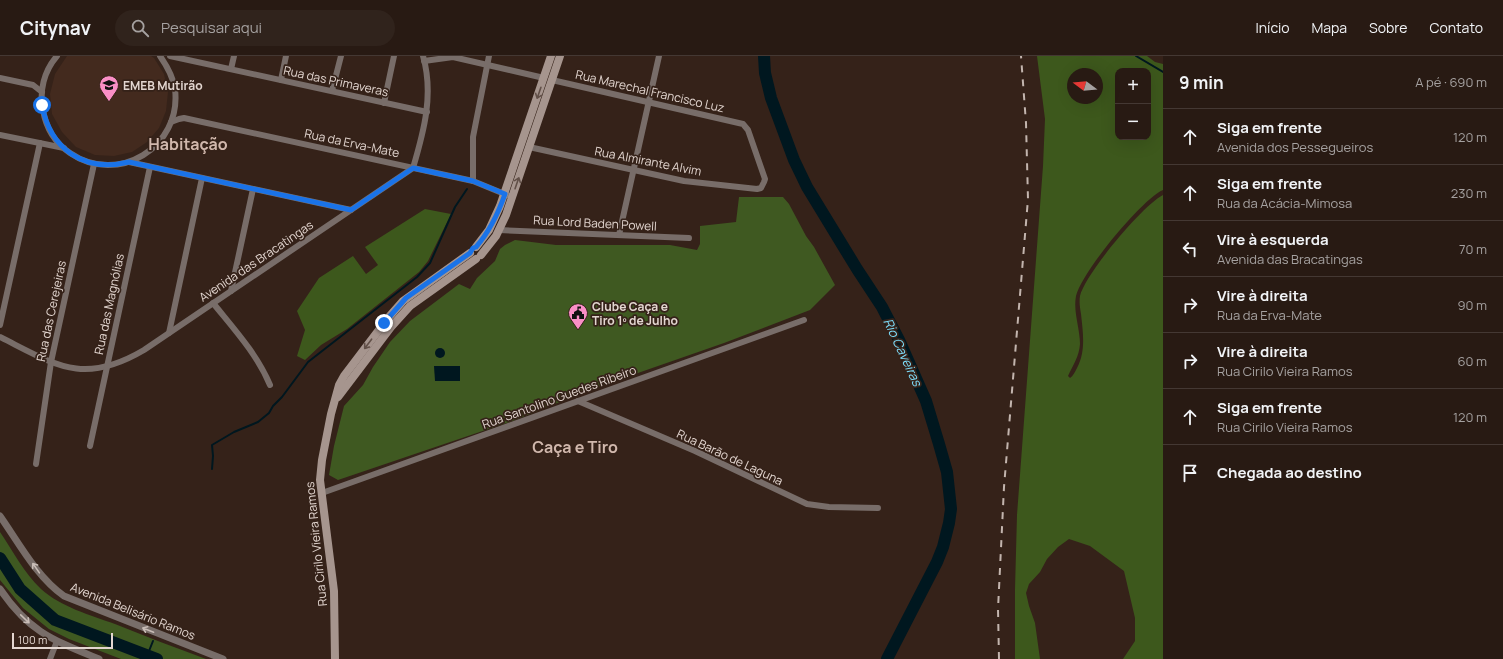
<!DOCTYPE html>
<html lang="pt">
<head>
<meta charset="utf-8">
<style>
  body { margin:0; font-family:Manrope,sans-serif; background:#30231c; color:#f1f3f6 }
  .controls { position:absolute; right:12px; top:12px; display:grid; overflow:hidden; border-radius:8px; box-shadow:0 4px 16px #0002 }
  .controls button { width:36px; height:36px; display:grid; place-items:center; padding:0; border:0; border-bottom:1px solid #443833; background:#281a13; color:#f1f3f6; font:20px sans-serif }
  .compass { position:absolute; left:1067px; top:12px; width:36px; height:36px; border-radius:50%; background:#281a13; box-shadow:0 4px 16px #0002; rotate:286deg }
  .scale { position:absolute; left:12px; bottom:10px; width:101px; box-sizing:border-box; padding-left:4px; border:2px solid #e3d6d0; border-top:0; font-size:11px; line-height:14px; white-space:nowrap; color:#e3d6d0; -webkit-text-stroke:3px #352219; paint-order:stroke }
  .stop { position:absolute; width:12px; height:12px; margin:-9px; border:3px solid #1a73e8; border-radius:50%; background:#fff }
  .stop.end { background:#1a73e8; border-color:#fff; box-shadow:0 1px 4px #0008 }
  .list { margin:0; padding:0; list-style:none }
  h2 { display:flex; justify-content:space-between; align-items:center; height:52px; margin:0; padding:0 16px; font-size:17px }
  h2 small { font-size:13px; font-weight:400; color:#a5a1a0 }
  .list li { display:grid; grid-template-columns:26px 1fr auto; gap:12px; align-items:center; box-sizing:border-box; height:56px; padding:0 16px; border-top:1px solid #443833 }
  .list b { display:block; font-size:15px; white-space:nowrap }
  .list p { margin:0; font-size:13px; white-space:nowrap; color:#a5a1a0 }
  .list em { font-size:13px; font-style:normal; color:#a5a1a0 }
  .icon { flex:none; width:22px; height:22px; fill:none; stroke:currentColor; stroke-width:2; stroke-linecap:round; stroke-linejoin:round }
  .map { position:relative; flex:none; width:1163px; height:603px; overflow:hidden }
  header { display:flex; align-items:center; gap:24px; box-sizing:border-box; height:56px; padding:0 20px; background:#281a13; border-bottom:1px solid #443833 }
  header strong { font-size:19px }
  nav { display:flex; gap:22px; margin-inline-start:auto; font-size:14px }
  .search { width:280px; height:36px; background:#30231c; display:flex; align-items:center; gap:10px; box-sizing:border-box; padding:0 14px; border-radius:22px; color:#a5a1a0; font-size:15px }
  main { display:flex }
  aside { flex:1; background:#281a13 }
  .map>svg:first-child { display:block }
</style>
</head>
<body>
<header>
<strong>Citynav</strong>
<div class="search"><svg class="icon" aria-label="search" viewBox="0 0 24 24"><circle cx="10" cy="10" r="6"/><path d="M15 15l6 6"/></svg>Pesquisar aqui</div>
<nav><a>Início</a><a>Mapa</a><a>Sobre</a><a>Contato</a></nav>
</header>
<main>
<div class="map">
<svg width="1163" height="603" viewBox="0 0 1163 603">
  <rect width="100%" height="100%" fill="#352219"/>
  <polygon fill="#432a1e" points="67,0 151,0 154,2 164,18 168,36 166,55 159,72 147,86 132,96 114,100 95,99 76,91 62,76 52,58 50,38 55,18"/>
  <g fill="#3f5921">
    <polygon points="739,141 783,141 789,148 806,180 814,191 835,229 810,254 724,287 592,333 515,364 338,424 329,419 334,390 344,350 363,329 373,311 390,286 410,265 459,228 470,233 477,222 495,205 500,193 505,189 515,184 556,189 670,189 697,194 700,188 700,170 736,166"/>
    <path d="M0 476C13 495 24 517 41 533 61 551 90 559 115 568 145 580 176 592 206 603H121L69 583 49 573 23 552 0 524Z"/>
  </g>
  <g fill="#3d581c" fill-rule="evenodd">
    <path d="M1037 0H1147L1155 6 1163 8V134C1142 143 1081 217 1076 240 1073 256 1080 272 1080 288 1079 301 1073 309 1068 320L1070 322C1073 320 1075 316 1077 312 1086 295 1083 277 1081 258 1080 252 1079 246 1080 240 1085 218 1143 149 1163 139V603H1123L1135 585V562L1124 515 1090 490 1069 483 1058 491 1047 503 1040 516 1029 528 1026 537 1029 550 1035 567 1040 603H1015V533L1017 459 1043 110 1045 63ZM1118 15H1148V81H1118ZM1073 18H1097V42H1073Z"/>
    <polygon points="425,153 451,158 428,205 419,216 347,273 321,289 305,304 297,300 305,274 297,255 319,222 353,200 366,218 378,209 365,191"/>
  </g>
  <g fill="#00171f">
    <circle cx="440" cy="297" r="5"/>
    <polygon points="434,310 460,310 460,325 435,325"/>
  </g>
  <g fill="none" stroke-linecap="round" stroke-linejoin="round">
    <g stroke="#00171f" stroke-width="2">
      <polyline points="1136,0 1163,16"/>
      <polyline points="212,413 213,400 212,389 234,376 258,366 269,357 273,350 282,341 308,306 417,221 430,207 455,151 467,133"/>
      <polyline points="147,600 153,585"/>
    </g>
    <g stroke="#00171f" stroke-width="12">
      <polyline points="764,0 765,17 771,42 794,104 807,131 857,213 882,251 899,284 926,345 939,388 947,416 951,453 949,467 943,491 937,506 887,603"/>
      <polyline points="0,502 20,533 55,564 157,603"/>
    </g>
    <g stroke="#786d69" stroke-width="6">
      <path d="M57 0C44 15 39 35 43 54 46 72 55 87 70 97 118 130 182 91 175 33 173 21 167 10 160 0"/>
      <polyline points="170,0 427,56"/>
      <polyline points="424,5 453,1 544,22"/>
      <polyline points="231,13 234,0"/>
      <polyline points="0,22 33,29 42,36"/>
      <polyline points="281,24 286,0"/>
      <polyline points="332,35 341,0"/>
      <polyline points="384,47 394,0"/>
      <polyline points="171,66 179,63 184,62 473,125 507,139"/>
      <polyline points="0,79 64,92"/>
      <polyline points="529,91 684,125 757,133 761,132 764,126 765,123 748,74 743,68 552,24"/>
      <polyline points="129,106 351,154"/>
      <polyline points="473,125 473,81 489,0"/>
      <polyline points="499,174 689,182"/>
      <polyline points="619,179 659,0"/>
      <polyline points="231,235 253,133"/>
      <path d="M213 247C234 273 257 298 270 329"/>
      <polyline points="0,269 40,87"/>
      <polyline points="169,277 202,122"/>
      <path d="M0 281C56 309 83 330 144 294L413 112C424 75 434 38 423 0"/>
      <polyline points="578,345 695,395 807,448 829,451 878,452"/>
      <polyline points="90,390 150,111"/>
      <polyline points="36,408 51,306 94,108"/>
      <polyline points="322,437 804,264"/>
      <polyline points="50,603 57,585"/>
    </g>
    <g stroke="#786d69" stroke-width="7">
      <path d="M0 460C19 487 36 520 64 540L223 603"/>
      <path d="M0 533C29 576 53 584 99 603"/>
    </g>
    <g stroke="#a6958e" stroke-width="8">
      <polyline points="476,191 489,174 500,150 551,0"/>
      <polyline points="481,199 496,180 506,159 560,0"/>
      <polyline points="338,341 391,271 410,250 476,203"/>
      <polyline points="335,603 334,535 320,424 322,404 331,358 339,329 344,320 388,262 403,245 470,197"/>
    </g>
    <polyline stroke="#c3b5ae" stroke-width="2" stroke-dasharray="7 7" stroke-linecap="butt" points="999,603 998,553 1004,431 1028,143 1026,67 1021,0"/>
  </g>
  <defs><path id="oneway-shaft" d="M-6 0H5M1.5-3L5.5 0L1.5 3" fill="none" stroke-width="1.6" stroke-linecap="round" stroke-linejoin="round"/></defs>
  <g stroke="#625048">
    <use href="#oneway-shaft" transform="translate(539 37) rotate(109)"/>
    <use href="#oneway-shaft" transform="translate(517 127) rotate(-71)"/>
    <use href="#oneway-shaft" transform="translate(368 288) rotate(127)"/>
  </g>
  <g stroke="#c8bcb6">
    <use href="#oneway-shaft" transform="translate(36 512) rotate(-125)"/>
    <use href="#oneway-shaft" transform="translate(25 563) rotate(44)"/>
    <use href="#oneway-shaft" transform="translate(148 574) rotate(-159)"/>
  </g>
  <g fill="none" stroke-linecap="round" stroke-linejoin="round">
    <path stroke="#1a73e8" stroke-width="5" d="M42 49C50 93 84 117 129 106L351 154 413 112 473 125 505 138C498 158 490 175 476 191L473 192 470 197 406 242 384 267"/>
  </g>
  <defs>
    <g id="school-pin" transform="scale(1)"><path d="M0 17L-7.5 6A9.5 9.5 0 1 1 7.5 6Z" fill="#fa8fc6" stroke="#352219"/><path d="M0-5L7-2L0 1L-7-2ZM-4 1L0 2.5L4 1V4Q0 6-4 4Z" fill="#111"/></g>
    <g id="civic-pin" transform="scale(1)"><path d="M0 17L-7.5 6A9.5 9.5 0 1 1 7.5 6Z" fill="#fa8fc6" stroke="#352219"/><path d="M-.6-6.5H3V-4.5H.6V-3L4-1V1h2V6H-6V1h2V-1L-.6-3ZM-1.2 2.5V6h2.4V2.5Z" fill="#111"/></g>
  </defs>
  <g fill-rule="evenodd">
    <use href="#school-pin" x="109" y="29"/>
    <use href="#civic-pin" x="578" y="257"/>
  </g>
  <g text-anchor="middle" dominant-baseline="central" stroke-width="3.5" stroke-linejoin="round" paint-order="stroke">
    <g font-size="12" fill="#e3d6d0" stroke="#352219">
      <text transform="translate(336 25) rotate(12)">Rua das Primaveras</text>
      <text transform="translate(650 35) rotate(13)">Rua Marechal Francisco Luz</text>
      <text transform="translate(352 87) rotate(12)">Rua da Erva-Mate</text>
      <text transform="translate(648 105) rotate(11)">Rua Almirante Alvim</text>
      <text transform="translate(595 167) rotate(3)">Rua Lord Baden Powell</text>
      <text transform="translate(256 205) rotate(-34)">Avenida das Bracatingas</text>
      <text transform="translate(109 248) rotate(-78)">Rua das Magnólias</text>
      <text transform="translate(51 255) rotate(-78)">Rua das Cerejeiras</text>
      <text transform="translate(559 341) rotate(-20)">Rua Santolino Guedes Ribeiro</text>
      <text transform="translate(730 401) rotate(25)">Rua Barão de Laguna</text>
      <text transform="translate(316 488) rotate(-96)">Rua Cirilo Vieira Ramos</text>
      <text transform="translate(133 555) rotate(22)">Avenida Belisário Ramos</text>
    </g>
    <g font-size="12" font-weight="bold" fill="#e3d6d0" stroke="#352219" text-anchor="start">
      <text x="123" y="29">EMEB Mutirão</text>
      <text x="592" y="250">Clube Caça e<tspan x="592" dy="14">Tiro 1º de Julho</tspan></text>
    </g>
    <g font-size="13" font-style="italic" fill="#7ddcf9" stroke="#352219">
      <text transform="translate(903 296) rotate(65)">Rio Caveiras</text>
    </g>
    <g font-size="16" font-weight="bold" fill="#d1b8ad" stroke="#352219">
      <text x="188" y="88">Habitação</text>
      <text x="575" y="391">Caça e Tiro</text>
    </g>
  </g>
</svg>
<div class="controls">
<button>+</button>
<button>−</button>
</div>
<svg class="compass" viewBox="-18 -18 36 36"><path d="M0-13l5 13h-10z" fill="#e53935"/><path d="M0 13l5-13h-10z" fill="#a5a1a0"/></svg>
<div class="scale">100 m</div>
<div class="stop" style="left:42px;top:49px"></div>
<div class="stop end" style="left:384px;top:267px"></div>
</div>
<aside>
<h2>9 min<small>A pé · 690 m</small></h2>
<ul class="list">
<li><svg class="icon" aria-label="ahead" viewBox="0 0 24 24"><path d="M12 20V5M6 11l6-6 6 6"/></svg><div><b>Siga em frente</b><p>Avenida dos Pessegueiros</p></div><em>120 m</em></li>
<li><svg class="icon" aria-label="ahead" viewBox="0 0 24 24"><path d="M12 20V5M6 11l6-6 6 6"/></svg><div><b>Siga em frente</b><p>Rua da Acácia-Mimosa</p></div><em>230 m</em></li>
<li><svg class="icon" aria-label="left" viewBox="0 0 24 24"><path d="M17 20v-9H6M10 6l-5 5 5 5"/></svg><div><b>Vire à esquerda</b><p>Avenida das Bracatingas</p></div><em>70 m</em></li>
<li><svg class="icon" aria-label="right" viewBox="0 0 24 24"><path d="M7 20v-9h11M14 6l5 5-5 5"/></svg><div><b>Vire à direita</b><p>Rua da Erva-Mate</p></div><em>90 m</em></li>
<li><svg class="icon" aria-label="right" viewBox="0 0 24 24"><path d="M7 20v-9h11M14 6l5 5-5 5"/></svg><div><b>Vire à direita</b><p>Rua Cirilo Vieira Ramos</p></div><em>60 m</em></li>
<li><svg class="icon" aria-label="ahead" viewBox="0 0 24 24"><path d="M12 20V5M6 11l6-6 6 6"/></svg><div><b>Siga em frente</b><p>Rua Cirilo Vieira Ramos</p></div><em>120 m</em></li>
<li><svg class="icon" aria-label="arrive" viewBox="0 0 24 24"><path d="M6 21V4h12l-3 4 3 4H6"/></svg><div><b>Chegada ao destino</b></div></li>
</ul>
</aside>
</main>
</body>
</html>
